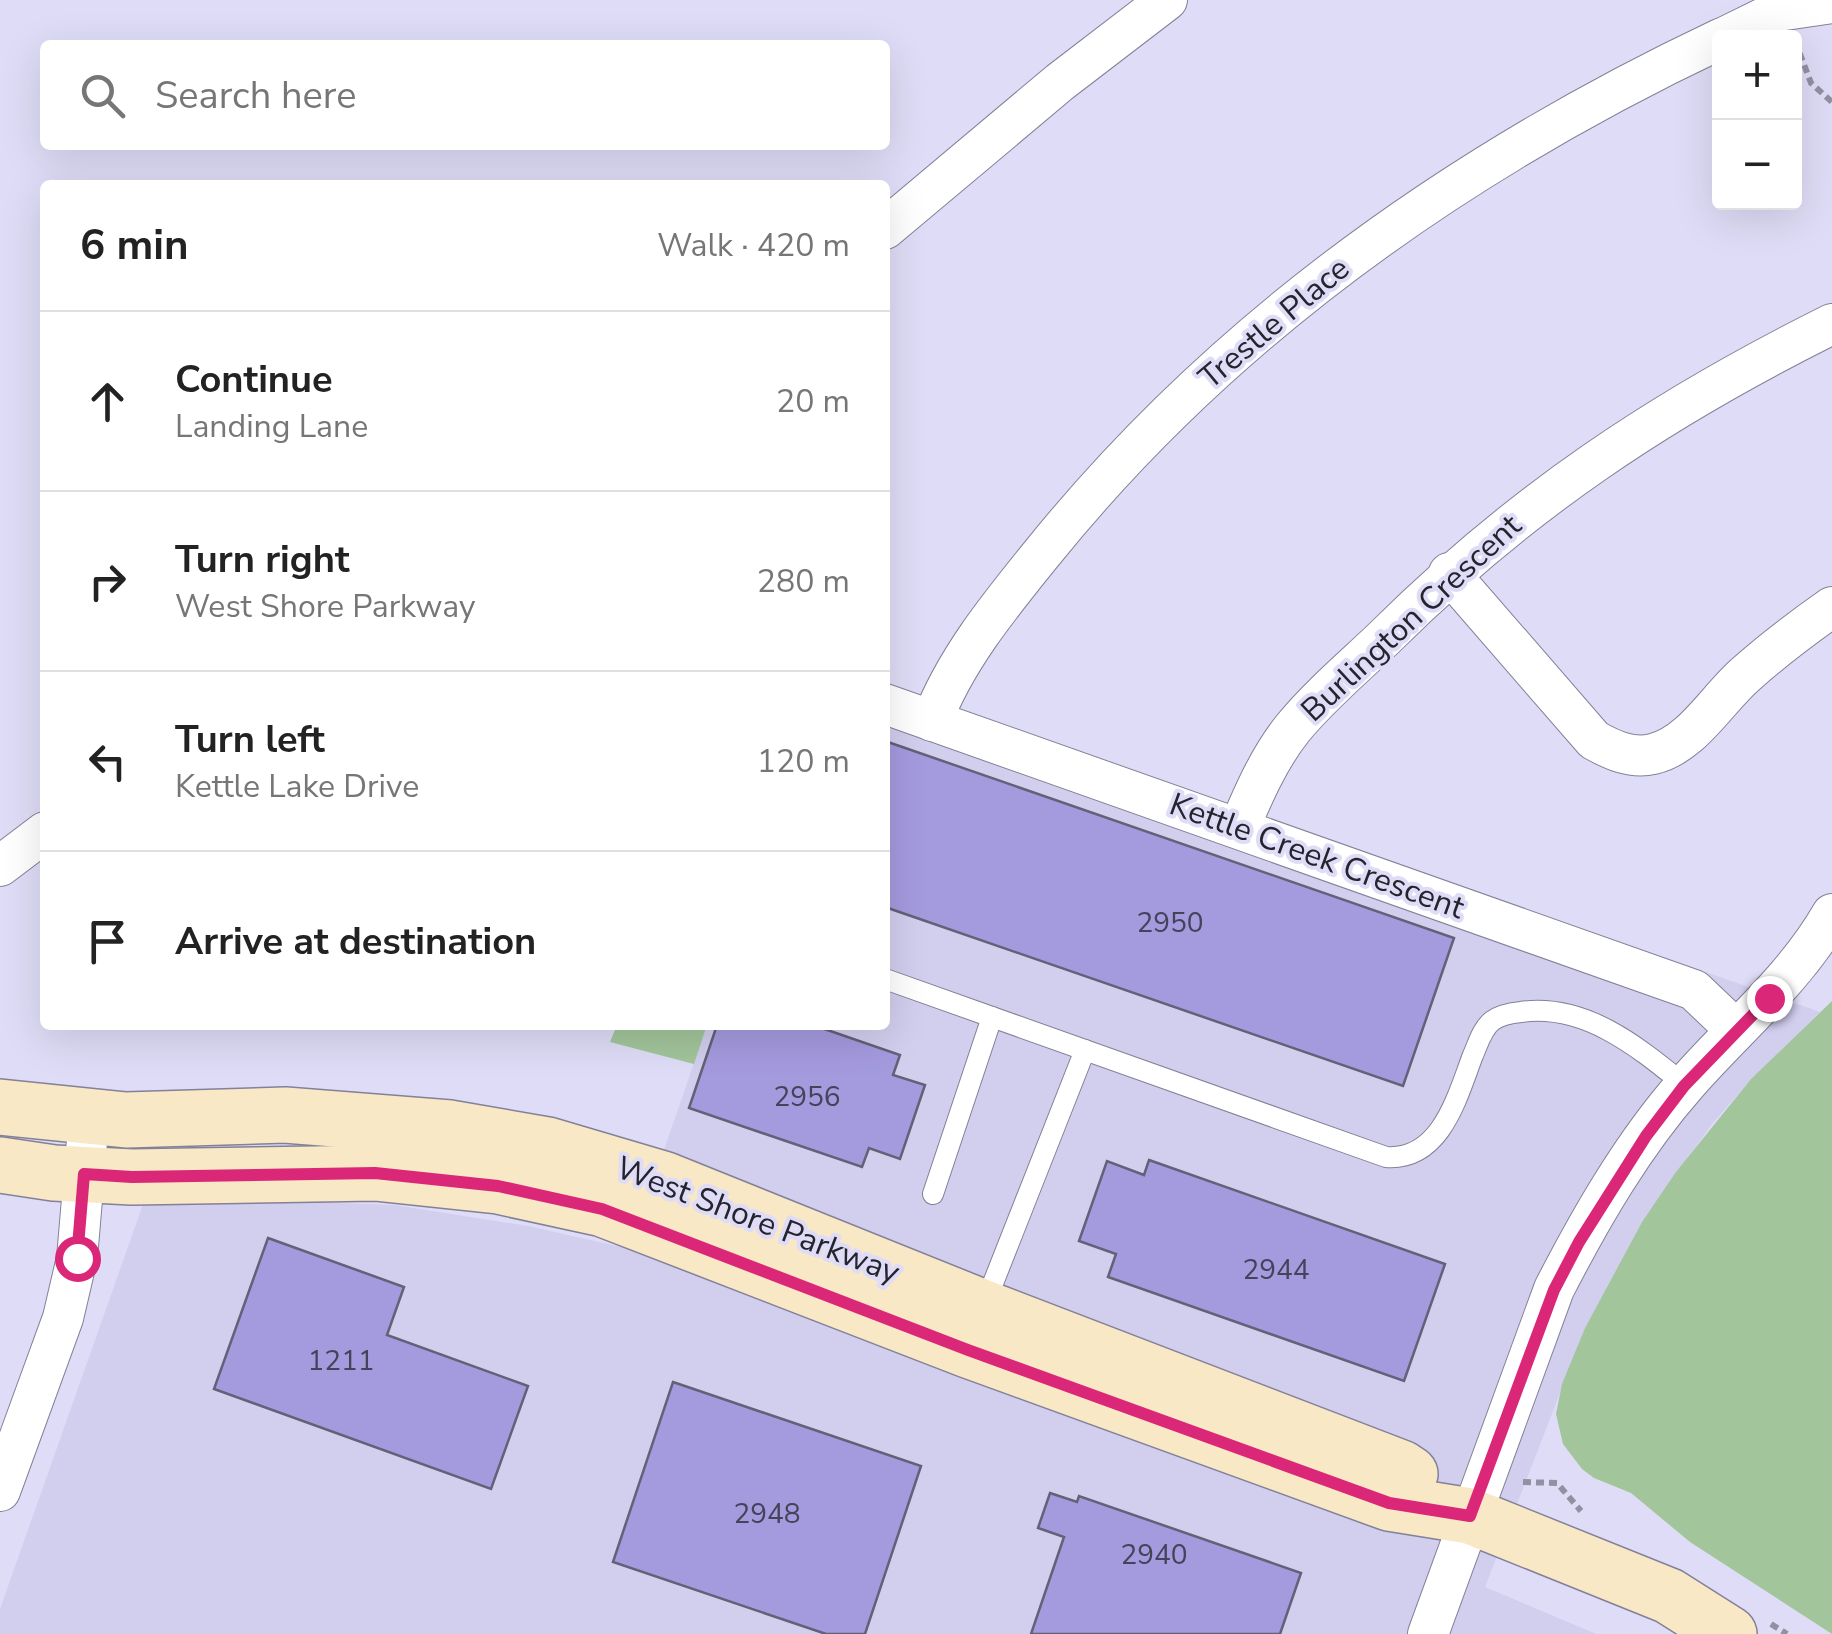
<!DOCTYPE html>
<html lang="en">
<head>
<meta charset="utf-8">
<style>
  body { margin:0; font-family:"Nunito Sans",sans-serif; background:#f2f2f2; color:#222 }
  .controls { position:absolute; right:30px; top:30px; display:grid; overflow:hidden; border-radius:10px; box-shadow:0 10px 40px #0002 }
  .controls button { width:90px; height:90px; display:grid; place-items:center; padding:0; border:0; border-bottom:2px solid #e0e0e0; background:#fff; color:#222; font:50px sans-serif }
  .stop { position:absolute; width:30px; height:30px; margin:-22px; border:8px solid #db2777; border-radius:50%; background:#fff }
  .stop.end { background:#db2777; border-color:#fff; box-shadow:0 2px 10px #0008 }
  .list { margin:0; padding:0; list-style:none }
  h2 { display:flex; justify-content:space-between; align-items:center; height:130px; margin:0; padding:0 40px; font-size:42px }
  h2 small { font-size:32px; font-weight:400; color:#767676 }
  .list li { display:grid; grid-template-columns:65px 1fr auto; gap:30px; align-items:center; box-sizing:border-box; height:180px; padding:0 40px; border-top:2px solid #e0e0e0 }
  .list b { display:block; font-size:38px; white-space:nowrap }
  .list p { margin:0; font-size:32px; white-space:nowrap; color:#767676 }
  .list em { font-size:32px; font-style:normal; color:#767676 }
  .icon { flex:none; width:55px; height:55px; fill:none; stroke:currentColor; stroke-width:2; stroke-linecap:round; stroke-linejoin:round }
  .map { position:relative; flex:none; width:1832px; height:1634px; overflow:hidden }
  .search { position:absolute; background:#fff; box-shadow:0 10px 40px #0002; left:40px; top:40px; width:850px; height:110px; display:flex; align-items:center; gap:25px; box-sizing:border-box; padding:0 35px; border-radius:10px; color:#767676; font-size:38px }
  .panel { position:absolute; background:#fff; box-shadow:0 10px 40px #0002; left:40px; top:180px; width:850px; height:850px; border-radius:10px }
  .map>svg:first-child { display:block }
</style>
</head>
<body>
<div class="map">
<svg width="1832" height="1634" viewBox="0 0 1832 1634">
  <rect width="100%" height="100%" fill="#dfdcf7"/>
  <polygon fill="#d1ceee" points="885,686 1820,1012 1751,1079 1712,1124 1642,1222 1585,1328 1485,1587 1596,1634 0,1634 0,1609 146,1196 394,1205 528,1226 630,1249 707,1025 885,1025"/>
  <g fill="#a2c59b">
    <polygon points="1832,1001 1832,1634 1690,1542 1631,1493 1594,1478 1582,1469 1563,1444 1556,1414 1562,1384 1585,1328 1642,1222 1676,1172 1751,1079"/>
    <polygon points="617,1025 707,1025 694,1064 610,1042"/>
  </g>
  <g fill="#a49ade" stroke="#636077" stroke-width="2.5">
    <polygon points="885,741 1454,938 1403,1086 885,907"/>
    <polygon points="717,1025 813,1025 900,1055 893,1075 925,1085 900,1159 869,1148 862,1167 689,1108"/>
    <polygon points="1149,1160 1445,1264 1404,1381 1108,1277 1116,1254 1079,1241 1107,1161 1144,1175"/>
    <polygon points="268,1238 404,1287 387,1335 528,1386 491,1489 214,1389"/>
    <polygon points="673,1382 921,1466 865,1634 826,1634 613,1562"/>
    <polygon points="1050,1493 1077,1502 1079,1496 1301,1573 1280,1634 1031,1634 1064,1537 1038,1528"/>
  </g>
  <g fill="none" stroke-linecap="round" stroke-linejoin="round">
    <g stroke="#838098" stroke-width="22">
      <g id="service">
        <path d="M885 979 1386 1157C1441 1161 1457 1097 1473 1055 1478 1044 1482 1029 1492 1021 1500 1015 1511 1013 1521 1012 1585 1003 1638 1047 1685 1085"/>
        <polyline points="933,1194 992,1017"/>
        <polyline points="984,1306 1085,1050"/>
      </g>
    </g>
    <g stroke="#838098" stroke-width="42">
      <g id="minor">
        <polyline points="1723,38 1778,11 1832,3"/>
        <polyline points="885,229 1060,82 1167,0"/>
        <path d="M1449 573 1594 740C1612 750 1631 759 1653 754 1692 745 1717 699 1746 674 1773 650 1802 628 1832 607"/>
        <polyline points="885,704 1694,990 1736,1030"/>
        <path d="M932 721C956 658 1001 604 1043 552 1224 328 1462 161 1720 39"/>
        <path d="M1239 828C1254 793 1269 758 1293 728 1320 695 1355 666 1385 637 1521 502 1661 409 1832 324"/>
        <polyline points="0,866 45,832"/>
        <polyline points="0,1491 63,1318 77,1258 89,1117"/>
        <path d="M1428 1634 1554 1289C1591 1217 1633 1144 1687 1083 1736 1027 1794 980 1832 914"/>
      </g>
    </g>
    <g stroke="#838098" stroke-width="58">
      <g id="secondary">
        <polyline points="0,1107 126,1120 285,1115 450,1128 548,1145 663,1179 984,1308 1401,1468 1410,1474"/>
        <polyline points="0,1165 54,1173 132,1177 375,1173 498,1186 603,1209 968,1350 1389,1503 1470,1516 1669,1596 1729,1634"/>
      </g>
    </g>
    <g stroke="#9390a4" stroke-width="6" stroke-dasharray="8 5" stroke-linecap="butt">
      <polyline points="1795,41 1811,83 1832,102"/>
      <polyline points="1523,1482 1557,1483 1581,1511"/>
      <polyline points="1771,1624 1787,1634"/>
    </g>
    <use href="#service" stroke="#fff" stroke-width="20"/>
    <use href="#minor" stroke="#fff" stroke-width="40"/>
    <use href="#secondary" stroke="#f8e8c6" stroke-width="55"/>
  </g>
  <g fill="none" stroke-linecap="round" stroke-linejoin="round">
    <polyline stroke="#db2777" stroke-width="12" points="77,1258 84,1174 132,1177 375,1173 498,1186 602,1209 968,1350 1389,1503 1470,1516 1554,1290 1579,1242 1646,1136 1684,1086 1769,998"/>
  </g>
  <g text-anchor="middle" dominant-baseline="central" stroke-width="8" stroke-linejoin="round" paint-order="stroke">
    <g font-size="28" fill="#454259">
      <text x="1170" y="923">2950</text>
      <text x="807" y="1097">2956</text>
      <text x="1276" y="1270">2944</text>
      <text x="341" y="1361">1211</text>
      <text x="767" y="1514">2948</text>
      <text x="1154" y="1555">2940</text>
    </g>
    <g font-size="32" fill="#25242d" stroke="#dfdcf7">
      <text transform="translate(1274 323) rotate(-40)">Trestle Place</text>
      <text transform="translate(1411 618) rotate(-43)">Burlington Crescent</text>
      <text transform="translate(1317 856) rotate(20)">Kettle Creek Crescent</text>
      <text transform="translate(758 1220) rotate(21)">West Shore Parkway</text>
    </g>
  </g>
</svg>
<div class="controls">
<button>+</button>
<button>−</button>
</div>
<div class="stop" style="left:77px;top:1258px"></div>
<div class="stop end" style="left:1769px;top:998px"></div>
<div class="search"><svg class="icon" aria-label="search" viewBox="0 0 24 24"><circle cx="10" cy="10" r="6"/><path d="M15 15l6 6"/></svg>Search here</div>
<section class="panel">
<h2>6 min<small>Walk · 420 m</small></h2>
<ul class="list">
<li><svg class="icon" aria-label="ahead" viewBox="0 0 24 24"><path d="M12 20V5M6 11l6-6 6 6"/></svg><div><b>Continue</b><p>Landing Lane</p></div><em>20 m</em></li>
<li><svg class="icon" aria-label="right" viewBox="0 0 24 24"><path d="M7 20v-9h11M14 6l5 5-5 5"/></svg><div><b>Turn right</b><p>West Shore Parkway</p></div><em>280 m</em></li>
<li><svg class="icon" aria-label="left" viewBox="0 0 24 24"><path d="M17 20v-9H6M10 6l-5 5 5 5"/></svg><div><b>Turn left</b><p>Kettle Lake Drive</p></div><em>120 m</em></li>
<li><svg class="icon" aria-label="arrive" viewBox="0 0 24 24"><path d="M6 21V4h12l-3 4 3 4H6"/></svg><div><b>Arrive at destination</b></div></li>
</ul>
</section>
</div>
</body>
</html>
